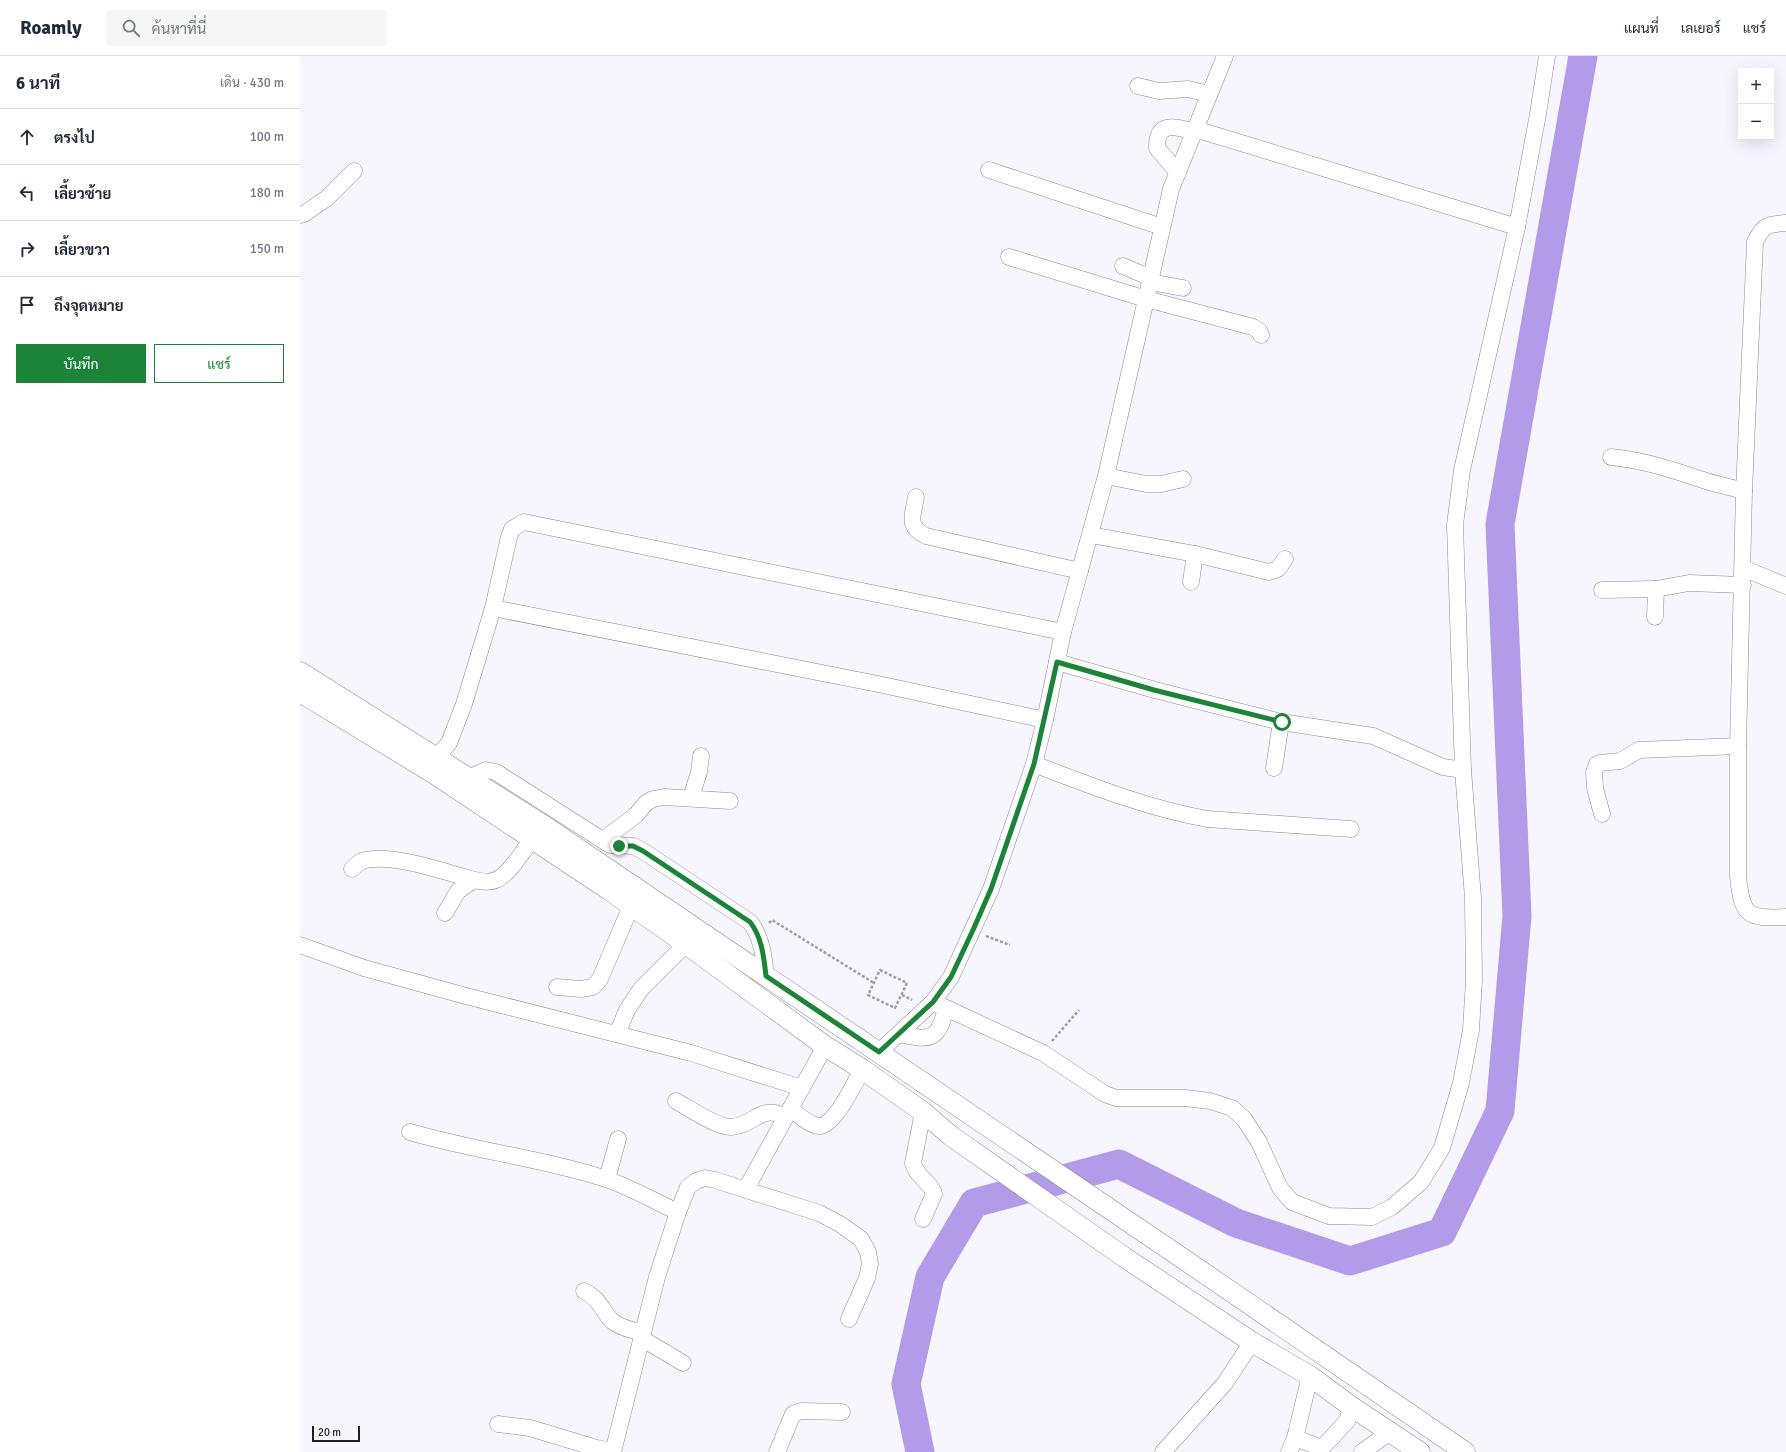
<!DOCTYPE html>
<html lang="th">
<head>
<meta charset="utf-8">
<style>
  body { margin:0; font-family:Signika,Sarabun,sans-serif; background:#f6f6f7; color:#1f2937 }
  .controls { position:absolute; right:12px; top:12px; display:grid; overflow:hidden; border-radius:0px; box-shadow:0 4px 16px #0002 }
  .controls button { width:36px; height:36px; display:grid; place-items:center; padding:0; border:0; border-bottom:1px solid #e0e1e3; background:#fff; color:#1f2937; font:20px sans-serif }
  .scale { position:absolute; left:12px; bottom:10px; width:48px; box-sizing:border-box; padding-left:4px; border:2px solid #1f1e21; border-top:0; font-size:11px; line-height:14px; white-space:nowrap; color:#1f1e21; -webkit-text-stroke:3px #f7f5fe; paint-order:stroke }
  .stop { position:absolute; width:12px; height:12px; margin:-9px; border:3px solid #1c8439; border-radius:50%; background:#fff }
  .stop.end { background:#1c8439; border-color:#fff; box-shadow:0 1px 4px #0008 }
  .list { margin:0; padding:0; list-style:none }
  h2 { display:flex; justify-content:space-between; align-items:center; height:52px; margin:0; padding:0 16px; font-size:17px }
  h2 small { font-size:13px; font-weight:400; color:#747a83 }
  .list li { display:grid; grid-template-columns:26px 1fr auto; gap:12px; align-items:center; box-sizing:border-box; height:56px; padding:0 16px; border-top:1px solid #e0e1e3 }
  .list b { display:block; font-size:15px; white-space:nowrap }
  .list em { font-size:13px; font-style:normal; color:#747a83 }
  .actions { display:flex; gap:8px; padding:12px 16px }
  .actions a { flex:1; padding:9px 0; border:1px solid #1c8439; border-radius:0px; text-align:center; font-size:14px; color:#1c8439 }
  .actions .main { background:#1c8439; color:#fff }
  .icon { flex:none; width:22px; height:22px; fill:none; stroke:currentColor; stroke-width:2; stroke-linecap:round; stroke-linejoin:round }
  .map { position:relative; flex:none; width:1486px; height:1396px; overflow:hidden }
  header { display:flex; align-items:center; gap:24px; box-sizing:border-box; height:56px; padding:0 20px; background:#fff; border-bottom:1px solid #e0e1e3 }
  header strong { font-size:19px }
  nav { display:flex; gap:22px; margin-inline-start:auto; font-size:14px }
  .search { width:280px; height:36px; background:#f6f6f7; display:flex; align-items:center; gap:10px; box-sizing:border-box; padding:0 14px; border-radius:0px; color:#747a83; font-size:15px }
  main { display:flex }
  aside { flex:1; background:#fff }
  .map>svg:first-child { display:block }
</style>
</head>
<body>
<header>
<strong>Roamly</strong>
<div class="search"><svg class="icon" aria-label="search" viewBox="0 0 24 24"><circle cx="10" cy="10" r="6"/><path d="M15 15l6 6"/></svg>ค้นหาที่นี่</div>
<nav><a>แผนที่</a><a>เลเยอร์</a><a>แชร์</a></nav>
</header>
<main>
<aside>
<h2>6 นาที<small>เดิน · 430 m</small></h2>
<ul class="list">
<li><svg class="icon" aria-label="ahead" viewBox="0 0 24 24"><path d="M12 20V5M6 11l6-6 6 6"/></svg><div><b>ตรงไป</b></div><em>100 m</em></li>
<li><svg class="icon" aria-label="left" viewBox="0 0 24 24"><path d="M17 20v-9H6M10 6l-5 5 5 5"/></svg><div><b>เลี้ยวซ้าย</b></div><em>180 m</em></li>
<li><svg class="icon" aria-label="right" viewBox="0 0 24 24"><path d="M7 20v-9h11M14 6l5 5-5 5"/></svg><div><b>เลี้ยวขวา</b></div><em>150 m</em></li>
<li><svg class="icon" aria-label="arrive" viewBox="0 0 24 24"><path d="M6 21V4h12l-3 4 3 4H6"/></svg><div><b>ถึงจุดหมาย</b></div></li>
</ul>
<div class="actions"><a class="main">บันทึก</a><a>แชร์</a></div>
</aside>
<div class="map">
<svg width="1486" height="1396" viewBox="0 0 1486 1396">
  <rect width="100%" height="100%" fill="#f7f5fe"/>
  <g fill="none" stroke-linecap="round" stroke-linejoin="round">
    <polyline stroke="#b39be9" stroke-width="29" points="620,1396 606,1328 630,1221 674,1147 819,1108 936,1167 1050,1205 1142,1176 1200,1055 1217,860 1200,468 1283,0"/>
    <g stroke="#8c8a92" stroke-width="17">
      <g id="minor">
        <polyline points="838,30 859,35 888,33 909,38"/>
        <polyline points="895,73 1217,171"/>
        <polyline points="689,114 862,171"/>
        <path d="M878 117 857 92C856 65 875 70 894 76"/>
        <polyline points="0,159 4,158 27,142 54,115"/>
        <path d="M1486 167C1468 168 1463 169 1455 186L1444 435 1438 690V820C1442 860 1447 863 1486 861"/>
        <polyline points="709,201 846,243 953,271 959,275 961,279"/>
        <polyline points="823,210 851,222"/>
        <polyline points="850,226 883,232"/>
        <path d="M1311 401C1343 404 1369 413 1400 423 1414 428 1430 431 1444 435"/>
        <polyline points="806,420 846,428 861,428 883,423"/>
        <path d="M616 441C613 460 606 470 626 480L780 515"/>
        <polyline points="791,479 895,498 969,516 978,513 985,503"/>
        <polyline points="1443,512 1486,530"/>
        <polyline points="891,526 895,498"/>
        <polyline points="1302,534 1356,533 1389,527 1443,529"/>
        <polyline points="193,552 578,628 745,664"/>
        <polyline points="1355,561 1356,533"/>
        <polyline points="757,606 855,634 981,666 1073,680 1143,711 1163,714"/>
        <polyline points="136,702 149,687 164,648 193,552 209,481 212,473 224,466 763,576"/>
        <path d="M734 708C791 730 847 752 907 763L1051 773"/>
        <polyline points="974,712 981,666"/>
        <path d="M168 722 186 714 196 716 310 789 333 790 343 795 450 866C462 881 464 902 466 920"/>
        <polyline points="391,742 399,716 401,700"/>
        <polyline points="1302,758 1295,732 1294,716 1297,708 1300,707 1320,705 1339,694 1438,690"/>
        <polyline points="303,784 336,759 346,747 353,743 364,741 430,745"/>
        <path d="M52 813C55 810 58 807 62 805 86 797 133 812 157 819 169 822 185 829 196 824 209 819 223 795 232 783"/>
        <polyline points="145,857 158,835 174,824"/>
        <polyline points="0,889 64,912 166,940 391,997 502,1032"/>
        <polyline points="257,931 281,933 293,931 300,923 331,850"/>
        <polyline points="633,946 743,997 805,1038 816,1042 885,1042 910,1045 932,1052 944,1063 959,1086 980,1132 992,1146 1029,1160 1072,1161 1092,1151 1121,1126 1142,1092 1161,1027 1171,974 1174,924 1173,842 1163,714 1155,469 1162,414 1217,171 1238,58 1247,0"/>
        <polyline points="317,978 327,954 341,933 386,888"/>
        <path d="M599 978C631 985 638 985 646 952"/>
        <polyline points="579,996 633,946 651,921 691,833 734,708 745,664 763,576 806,420 871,133 925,0"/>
        <path d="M376 1045C389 1052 416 1071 431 1071 454 1070 461 1047 485 1061"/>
        <path d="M490 1053C498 1058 509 1069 519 1070 534 1071 556 1025 562 1013"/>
        <path d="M110 1076C174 1095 242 1102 306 1123 330 1131 354 1145 378 1156"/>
        <polyline points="307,1123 318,1083"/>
        <polyline points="446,1133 525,990"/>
        <path d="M623 1163 634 1138C633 1128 616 1121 613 1107L623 1056"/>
        <path d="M284 1235C300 1243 301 1253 312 1265 320 1272 333 1274 342 1277"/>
        <polyline points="341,1282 383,1307"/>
        <polyline points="198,1368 230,1372 296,1392 313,1395"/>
        <polyline points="995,1382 1022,1392 1047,1365 1052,1351"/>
        <polyline points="313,1396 357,1221 378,1156 388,1131 396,1125 405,1122 415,1124 519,1157 540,1168 561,1183 568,1196 570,1208 567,1222 549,1263"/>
        <polyline points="477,1396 493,1358 501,1355 542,1356"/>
        <polyline points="863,1396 925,1327 952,1286"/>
        <polyline points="989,1396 995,1382 1010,1320"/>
        <polyline points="1062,1396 1090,1376"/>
      </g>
    </g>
    <g stroke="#8c8a92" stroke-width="21">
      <g id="major">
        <polyline points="0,616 243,769 882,1202 1165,1396"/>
        <polyline points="0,636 133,717 309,834 386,888 525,990 562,1013 623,1056 651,1080 824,1201 952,1286 1010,1320 1052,1351 1120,1396"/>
      </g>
    </g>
    <g stroke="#a2a0a7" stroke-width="2.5" stroke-dasharray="3 2" stroke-linecap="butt">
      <polyline points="469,867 472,864 574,927"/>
      <polyline points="686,880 710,889"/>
      <polygon points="580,914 607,927 595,952 568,939"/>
      <polyline points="602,939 612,944"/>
      <polyline points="752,985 779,954"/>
    </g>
    <use href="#minor" stroke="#fff" stroke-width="16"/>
    <use href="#major" stroke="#fff" stroke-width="20"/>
  </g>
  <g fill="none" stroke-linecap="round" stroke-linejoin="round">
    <path stroke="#1c8439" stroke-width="5" d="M319 790H333L343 795 450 866C462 881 464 902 466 920L579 996 633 946 651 921 673 874 691 833 734 708 757 606 854 634 982 666"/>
  </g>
</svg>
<div class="controls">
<button>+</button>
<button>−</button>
</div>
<div class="scale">20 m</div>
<div class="stop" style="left:982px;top:666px"></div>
<div class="stop end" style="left:319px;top:790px"></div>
</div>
</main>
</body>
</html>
